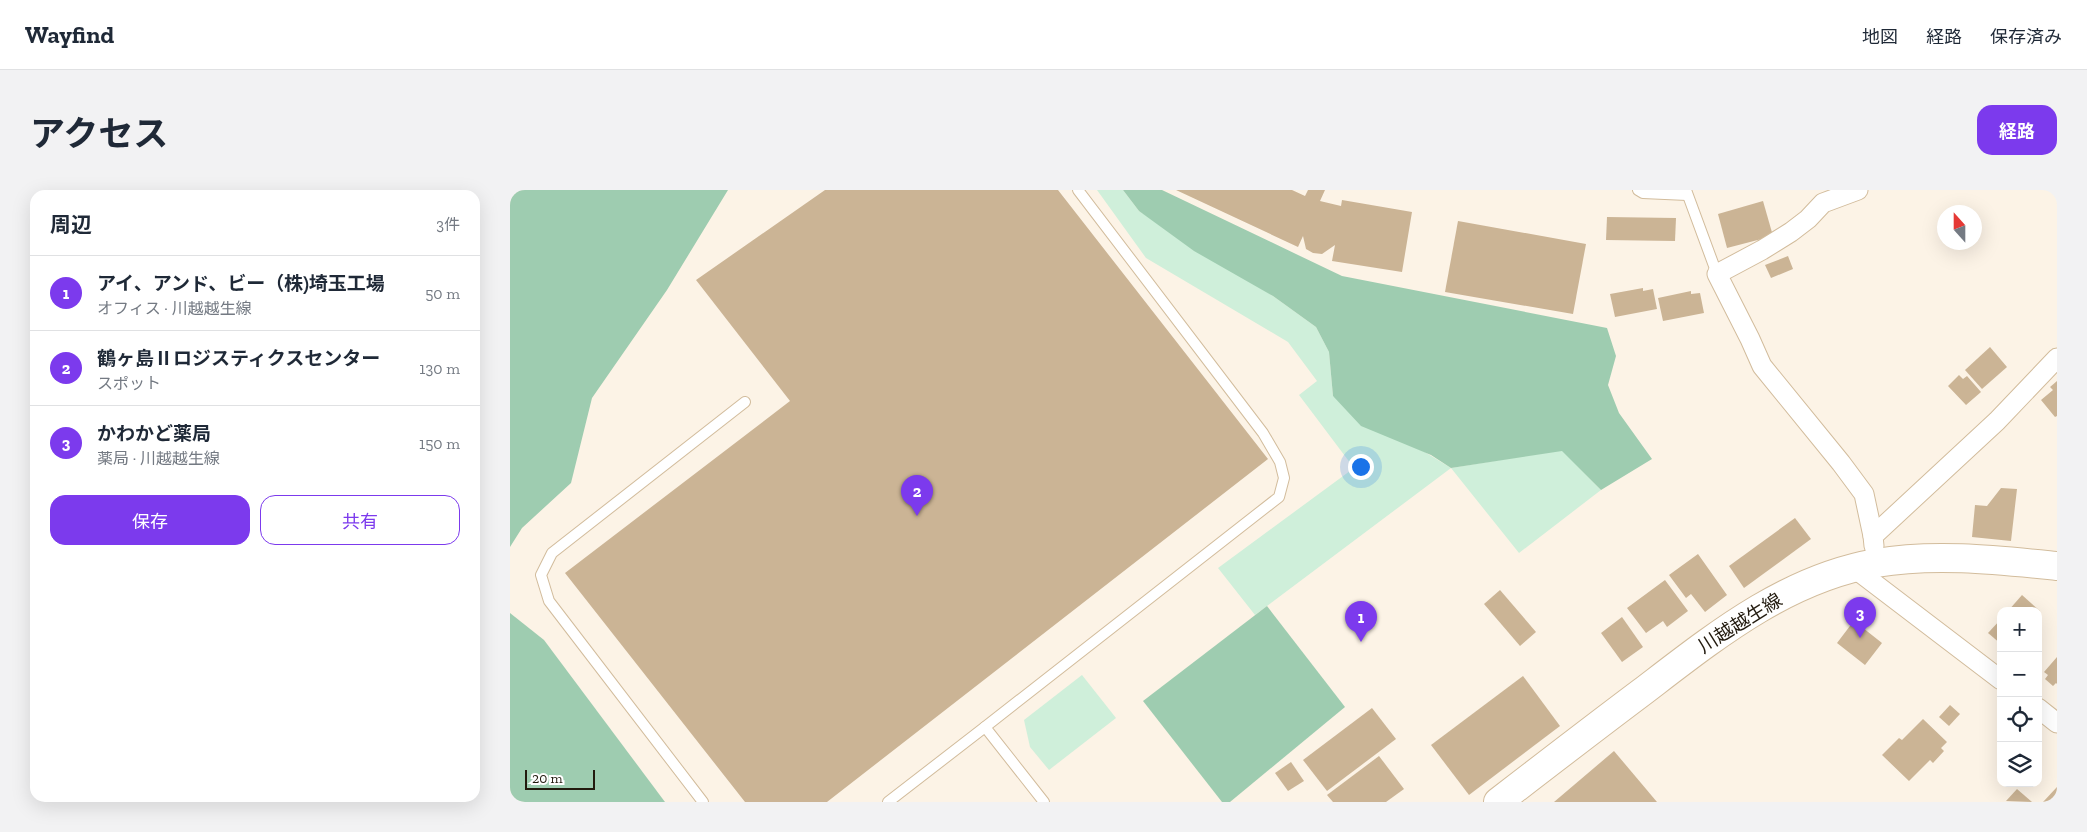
<!DOCTYPE html>
<html lang="ja">
<head>
<meta charset="utf-8">
<style>
  body { margin:0; font-family:"Zilla Slab","Noto Sans JP",serif; background:#f2f2f3; color:#1f2937 }
  .controls { position:absolute; right:15px; bottom:15px; display:grid; overflow:hidden; border-radius:10px; box-shadow:0 5px 20px #0002 }
  .controls button { width:45px; height:45px; display:grid; place-items:center; padding:0; border:0; border-bottom:1px solid #e0e1e3; background:#fff; color:#1f2937; font:25px sans-serif }
  .compass { position:absolute; left:1427px; top:15px; width:45px; height:45px; border-radius:50%; background:#fff; box-shadow:0 5px 20px #0002; rotate:339deg }
  .scale { position:absolute; left:15px; bottom:12px; width:70px; box-sizing:border-box; padding-left:5px; border:2px solid #221a0e; border-top:0; font-size:14px; line-height:18px; white-space:nowrap; color:#221a0e; -webkit-text-stroke:4px #fff; paint-order:stroke }
  .you { position:absolute; left:850px; top:276px; width:18px; height:18px; margin:-12px; border:4px solid #fff; border-radius:50%; background:#1a73e8; box-shadow:0 0 0 8px #1a73e833 }
  .badge { display:grid; place-items:center; width:32px; height:32px; border-radius:50%; background:#7c3aed; color:#fff; font-size:16px; font-weight:700 }
  .pin { position:absolute; translate:-50% -41px; filter:drop-shadow(0 1px 2px #0008) }
  .pin::after { content:''; position:absolute; top:26px; width:18px; height:15px; background:inherit; clip-path:polygon(0 0,100% 0,50% 100%) }
  .list { margin:0; padding:0; list-style:none }
  h2 { display:flex; justify-content:space-between; align-items:center; height:65px; margin:0; padding:0 20px; font-size:21px }
  h2 small { font-size:16px; font-weight:400; color:#747a83 }
  .list li { display:grid; grid-template-columns:32px 1fr auto; gap:15px; align-items:center; box-sizing:border-box; height:75px; padding:0 20px; border-top:1px solid #e0e1e3 }
  .list b { display:block; font-size:19px; white-space:nowrap }
  .list p { margin:0; font-size:16px; white-space:nowrap; color:#747a83 }
  .list em { font-size:16px; font-style:normal; color:#747a83 }
  .actions { display:flex; gap:10px; padding:15px 20px }
  .actions a { flex:1; padding:11px 0; border:1px solid #7c3aed; border-radius:15px; text-align:center; font-size:18px; color:#7c3aed }
  .actions .main { background:#7c3aed; color:#fff }
  .icon { flex:none; width:28px; height:28px; fill:none; stroke:currentColor; stroke-width:2; stroke-linecap:round; stroke-linejoin:round }
  .map { position:relative; flex:none; width:1547px; height:612px; overflow:hidden; border-radius:15px }
  header { display:flex; align-items:center; gap:30px; box-sizing:border-box; height:70px; padding:0 25px; background:#fff; border-bottom:1px solid #e0e1e3 }
  header strong { font-size:24px }
  nav { display:flex; gap:28px; margin-inline-start:auto; font-size:18px }
  .intro { display:flex; align-items:center; justify-content:space-between; box-sizing:border-box; height:120px; padding:0 30px }
  h1 { margin:0; font-size:35px }
  .button { padding:12px 22px; border-radius:15px; background:#7c3aed; color:#fff; font-size:18px; font-weight:700 }
  main { display:flex; gap:30px; padding:0 30px }
  aside { flex:1; background:#fff; border-radius:15px; box-shadow:0 5px 20px #0002 }
  .map>svg:first-child { display:block }
</style>
</head>
<body>
<header>
<strong>Wayfind</strong>
<nav><a>地図</a><a>経路</a><a>保存済み</a></nav>
</header>
<div class="intro"><h1>アクセス</h1><a class="button">経路</a></div>
<main>
<aside>
<h2>周辺<small>3件</small></h2>
<ul class="list">
<li><span class="badge">1</span><div><b>アイ、アンド、ビー（株)埼玉工場</b><p>オフィス · 川越越生線</p></div><em>50 m</em></li>
<li><span class="badge">2</span><div><b>鶴ヶ島Ⅱロジスティクスセンター</b><p>スポット</p></div><em>130 m</em></li>
<li><span class="badge">3</span><div><b>かわかど薬局</b><p>薬局 · 川越越生線</p></div><em>150 m</em></li>
</ul>
<div class="actions"><a class="main">保存</a><a>共有</a></div>
</aside>
<div class="map">
<svg width="1547" height="612" viewBox="0 0 1547 612">
  <rect width="100%" height="100%" fill="#fcf3e6"/>
  <g fill="#cfefda">
    <polygon points="587,0 613,0 629,21 763,106 806,137 819,162 823,206 941,278 1052,260 1091,300 1009,363 941,278 745,425 708,378 844,278 789,205 807,191 778,152 636,68"/>
    <polygon points="572,485 606,528 539,580 520,557 514,530"/>
  </g>
  <g fill="#9eccb0">
    <polygon points="0,0 218,0 157,100 82,208 61,293 12,338 0,357"/>
    <polygon points="613,0 652,0 832,86 1097,138 1106,166 1098,195 1109,223 1142,269 1091,300 1052,261 941,278 921,265 851,236 823,206 819,162 806,137 763,106 684,61 629,21"/>
    <polygon points="757,416 835,517 720,612 712,612 633,511"/>
    <polygon points="0,423 34,450 155,612 0,612"/>
  </g>
  <g fill="#cbb495">
    <polygon points="315,0 548,0 758,269 317,612 235,612 55,383 280,211 186,90"/>
    <polygon points="666,0 782,0 795,6 798,0 815,0 810,11 831,16 832,10 902,22 892,82 822,71 825,55 812,64 803,63 796,59 793,46 788,57"/>
    <polygon points="1253,11 1263,46 1217,58 1208,24"/>
    <polygon points="1097,27 1166,28 1165,51 1096,50"/>
    <polygon points="948,31 1076,54 1063,124 935,102"/>
    <polygon points="1278,66 1283,79 1261,88 1255,75"/>
    <polygon points="1133,98 1133,101 1143,99 1147,119 1105,127 1100,104"/>
    <polygon points="1181,101 1181,104 1190,103 1194,123 1153,131 1148,108"/>
    <polygon points="1480,157 1497,177 1472,199 1455,180"/>
    <polygon points="1449,185 1453,189 1457,186 1471,202 1456,215 1438,196"/>
    <polygon points="1547,191 1547,226 1545,227 1531,210 1543,200 1540,197"/>
    <polygon points="1491,298 1507,299 1501,351 1462,347 1465,315 1477,316"/>
    <polygon points="1285,328 1301,349 1234,398 1219,376"/>
    <polygon points="1188,364 1217,405 1195,422 1181,404 1176,408 1159,385"/>
    <polygon points="1155,390 1178,421 1157,437 1153,431 1136,443 1117,418"/>
    <polygon points="990,400 1026,442 1010,456 974,414"/>
    <polygon points="1512,405 1530,421 1498,421"/>
    <polygon points="1352,426 1358,431 1353,438 1372,453 1355,475 1327,453 1343,432 1346,434"/>
    <polygon points="1112,427 1133,457 1112,472 1091,443"/>
    <polygon points="1491,429 1491,454 1478,443"/>
    <polygon points="1547,467 1547,494 1546,493 1543,496 1535,489 1538,485 1534,482"/>
    <polygon points="1013,486 1050,536 959,605 921,555"/>
    <polygon points="1440,515 1450,524 1439,536 1429,527"/>
    <polygon points="862,518 886,549 817,601 793,570"/>
    <polygon points="1413,529 1437,552 1431,558 1434,561 1423,573 1420,570 1399,591 1372,565 1389,548 1392,550"/>
    <polygon points="1104,561 1147,612 1044,612"/>
    <polygon points="869,566 894,599 876,612 823,612 817,605"/>
    <polygon points="781,572 794,591 778,601 765,583"/>
    <polygon points="1547,597 1547,612 1533,612"/>
    <polygon points="1507,599 1522,612 1496,611"/>
  </g>
  <g fill="none" stroke-linecap="round" stroke-linejoin="round">
    <g stroke="#d2bc9c" stroke-width="12">
      <g id="service">
        <polyline points="1128,0 1133,3 1177,5"/>
        <polyline points="1176,0 1207,84"/>
        <polyline points="193,612 39,411 31,385 42,363 235,212"/>
        <polyline points="378,612 475,537"/>
        <polyline points="534,612 475,537 769,307 774,288 770,272 753,243 568,0"/>
      </g>
    </g>
    <g stroke="#d2bc9c" stroke-width="21">
      <g id="minor">
        <polyline points="1348,0 1313,13 1298,29 1281,42 1252,60 1207,84 1240,149 1252,176 1331,273 1354,304 1363,346"/>
        <polyline points="1364,356 1363,346 1487,231 1547,168"/>
        <polyline points="1344,378 1491,490"/>
        <polyline points="1528,518 1547,533"/>
      </g>
    </g>
    <g stroke="#d2bc9c" stroke-width="30">
      <path id="secondary" d="M988 612C1036 575 1084 538 1132 502 1204 447 1275 389 1366 373 1425 363 1487 370 1547 376"/>
    </g>
    <use href="#service" stroke="#fff" stroke-width="10"/>
    <use href="#minor" stroke="#fff" stroke-width="19"/>
    <use href="#secondary" stroke="#fff" stroke-width="28"/>
  </g>
  <g text-anchor="middle" dominant-baseline="central" stroke-width="4" stroke-linejoin="round" paint-order="stroke">
    <g font-size="19" fill="#221a0e" stroke="#fff">
      <text transform="translate(1230 433) rotate(-32)">川越越生線</text>
    </g>
  </g>
</svg>
<div class="controls">
<button>+</button>
<button>−</button>
<button><svg class="icon" aria-label="locate" viewBox="0 0 24 24"><circle cx="12" cy="12" r="6"/><path d="M12 2v4M12 18v4M2 12h4M18 12h4"/></svg></button>
<button><svg class="icon" aria-label="layers" viewBox="0 0 24 24"><path d="M12 4l9 5-9 5-9-5zM3 14l9 5 9-5"/></svg></button>
</div>
<svg class="compass" viewBox="-18 -18 36 36"><path d="M0-13l5 13h-10z" fill="#e53935"/><path d="M0 13l5-13h-10z" fill="#747a83"/></svg>
<div class="scale">20 m</div>
<div class="you"></div>
<div class="pin badge" style="left:851px;top:452px">1</div>
<div class="pin badge" style="left:407px;top:326px">2</div>
<div class="pin badge" style="left:1350px;top:448px">3</div>
</div>
</main>
</body>
</html>
